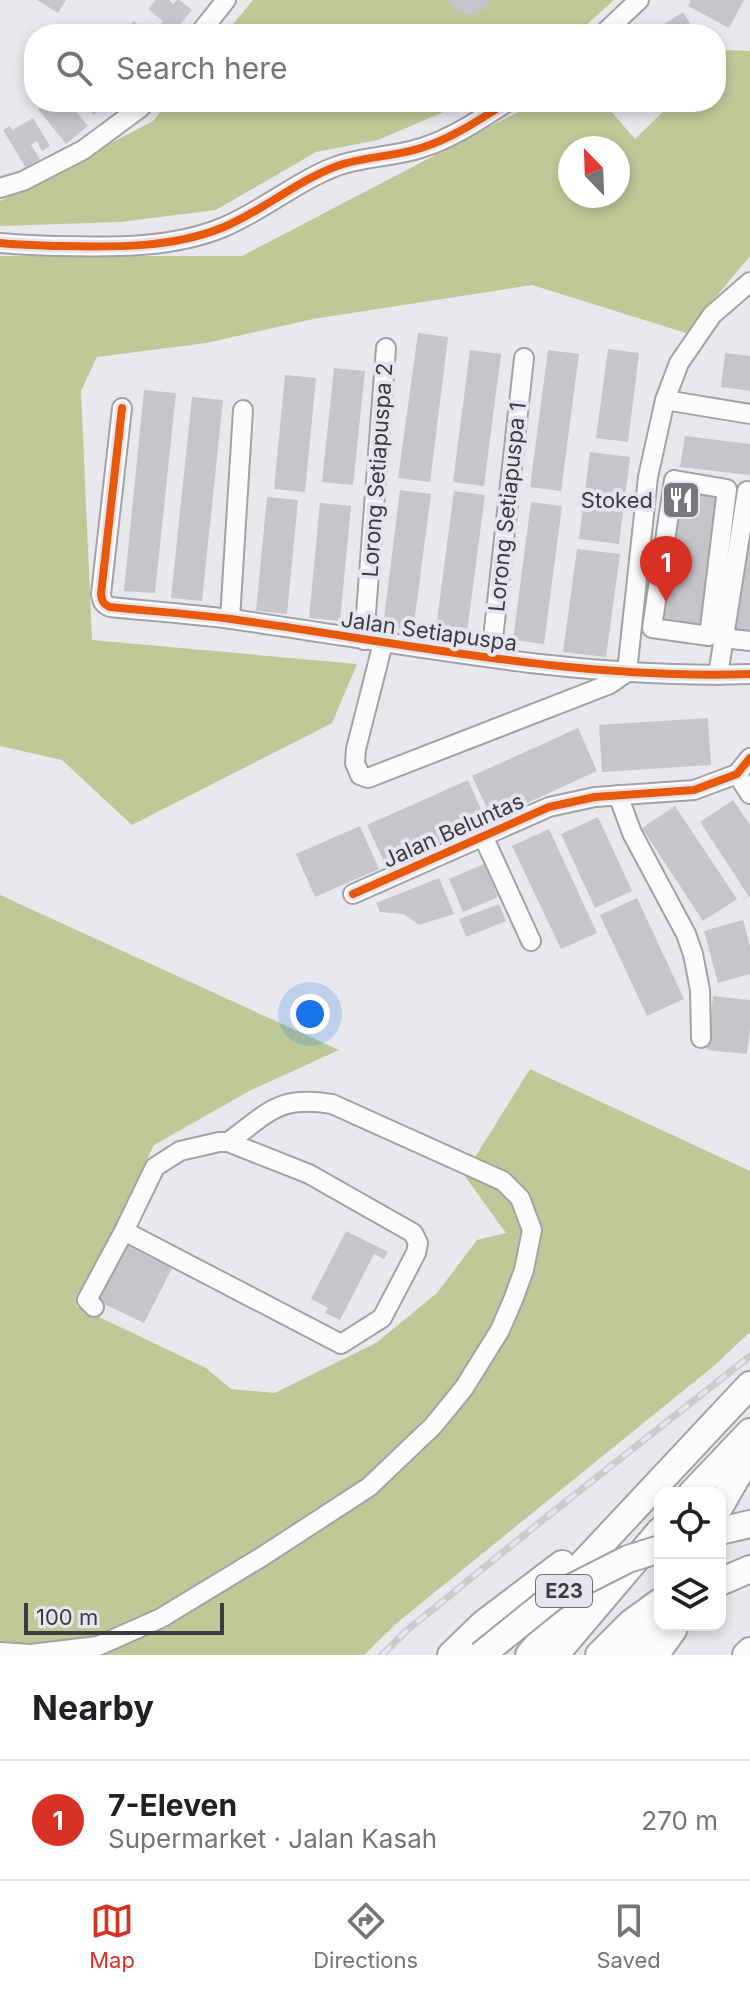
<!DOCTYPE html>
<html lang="en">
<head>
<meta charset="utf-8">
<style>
  body { margin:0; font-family:Inter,sans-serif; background:#f2f2f2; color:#202124 }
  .controls { position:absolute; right:24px; bottom:24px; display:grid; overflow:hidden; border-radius:16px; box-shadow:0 4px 12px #0003 }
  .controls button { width:72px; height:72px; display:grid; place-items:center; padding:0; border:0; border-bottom:2px solid #e0e0e0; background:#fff; color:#202124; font:40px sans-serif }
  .compass { position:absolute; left:558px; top:136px; width:72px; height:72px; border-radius:50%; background:#fff; box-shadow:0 4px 12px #0003; rotate:337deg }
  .scale { position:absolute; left:24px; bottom:20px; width:200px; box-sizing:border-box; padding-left:8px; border:4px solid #3c3c40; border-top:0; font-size:22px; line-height:28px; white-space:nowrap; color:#3c3c40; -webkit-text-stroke:6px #e5e5f0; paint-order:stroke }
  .you { position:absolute; left:310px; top:1014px; width:28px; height:28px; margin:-20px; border:6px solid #fff; border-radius:50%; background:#1a73e8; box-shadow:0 0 0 12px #1a73e833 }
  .badge { display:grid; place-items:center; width:52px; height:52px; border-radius:50%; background:#d93025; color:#fff; font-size:26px; font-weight:700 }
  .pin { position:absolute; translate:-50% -66px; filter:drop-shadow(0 2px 4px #0008) }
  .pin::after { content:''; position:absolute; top:42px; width:28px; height:24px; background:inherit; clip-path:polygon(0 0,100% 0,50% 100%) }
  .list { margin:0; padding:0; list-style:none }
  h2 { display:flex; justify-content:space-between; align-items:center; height:104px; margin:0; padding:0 32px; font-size:34px }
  h2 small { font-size:26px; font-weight:400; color:#757577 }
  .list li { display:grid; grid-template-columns:52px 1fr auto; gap:24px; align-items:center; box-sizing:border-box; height:120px; padding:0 32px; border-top:2px solid #e0e0e0 }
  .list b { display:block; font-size:30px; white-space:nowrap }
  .list p { margin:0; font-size:26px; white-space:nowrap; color:#757577 }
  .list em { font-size:26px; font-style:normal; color:#757577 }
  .icon { flex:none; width:44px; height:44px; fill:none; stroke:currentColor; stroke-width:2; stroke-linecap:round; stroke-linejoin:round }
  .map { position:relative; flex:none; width:750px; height:1655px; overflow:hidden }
  .search { position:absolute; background:#fff; box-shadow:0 4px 12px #0003; left:24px; right:24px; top:24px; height:88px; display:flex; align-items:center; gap:20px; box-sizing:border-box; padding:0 28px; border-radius:32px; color:#757577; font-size:30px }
  .sheet { height:224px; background:#fff }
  nav { display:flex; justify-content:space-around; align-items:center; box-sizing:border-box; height:112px; border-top:2px solid #e0e0e0; background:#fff; font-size:22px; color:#757577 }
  nav a { display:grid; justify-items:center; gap:4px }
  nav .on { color:#d93025 }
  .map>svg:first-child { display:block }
</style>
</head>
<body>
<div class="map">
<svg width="750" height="1655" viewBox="0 0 750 1655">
  <rect width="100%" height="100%" fill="#e8e8ed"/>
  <g fill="#bfc997" fill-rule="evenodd">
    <polygon points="253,0 614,0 576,34 225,34"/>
    <path d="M726 50 750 51V256L686 333 532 285 313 319 206 343 97 357 81 391 92 640 357 664 332 723 132 825 62 760 0 746V256H242L537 102H603L635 139 673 102H716V60ZM570 148H618V196H570Z"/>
    <polygon points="169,102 467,102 378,140 316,152 216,210 120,222 0,226 0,201 153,121"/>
    <polygon points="0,895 339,1050 251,1090 154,1145 76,1306 206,1368 231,1389 275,1393 376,1343 437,1293 477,1240 506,1233 464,1175 530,1069 750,1171 750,1332 715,1365 398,1622 364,1655 0,1655"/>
  </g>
  <g fill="#c5c5ca">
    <polygon points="37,0 66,0 58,13"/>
    <polygon points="156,0 169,0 173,4 177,0 179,0 192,10 172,34 160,25 163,21 148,9"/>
    <polygon points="447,0 491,0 485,9 471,15 456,11"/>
    <polygon points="691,0 744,0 729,28 688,6"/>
    <polygon points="683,12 697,34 659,34 656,29"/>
    <polygon points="134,21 149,34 123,34"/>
    <polygon points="47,102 59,102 66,111 71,105 88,126 66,144 38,109"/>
    <polygon points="82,102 107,102 94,115"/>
    <polygon points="33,118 50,146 42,151 37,141 31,145 40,159 26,168 3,130 10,126 12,130"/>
    <polygon points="418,333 448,337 430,482 398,478"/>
    <polygon points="608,349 639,353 628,442 596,438"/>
    <polygon points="470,350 501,354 484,486 453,482"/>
    <polygon points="548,350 579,354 561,491 530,487"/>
    <polygon points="725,353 750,356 750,391 721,387"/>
    <polygon points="334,368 365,371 353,485 322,482"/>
    <polygon points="285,375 316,378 305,492 274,489"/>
    <polygon points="144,390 176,393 155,593 124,591"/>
    <polygon points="192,397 223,400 202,601 171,598"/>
    <polygon points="685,436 750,444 750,475 680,467"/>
    <polygon points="590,452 630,457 619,544 579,539"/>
    <polygon points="400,490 431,494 413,631 383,627"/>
    <polygon points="679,490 720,496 703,627 661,622"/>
    <polygon points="454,491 485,495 467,632 436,628"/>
    <polygon points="267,497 298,500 287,614 256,611"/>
    <polygon points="531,502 562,506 544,644 513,640"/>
    <polygon points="320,503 351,506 340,621 309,618"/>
    <polygon points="748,535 750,535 750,633 735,631"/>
    <polygon points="577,549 620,554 606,657 563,652"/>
    <polygon points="708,718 711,765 602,772 599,725"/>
    <polygon points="578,728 597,771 492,819 472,776"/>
    <polygon points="468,780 487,823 387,868 367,825"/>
    <polygon points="733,800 750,825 750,898 700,822"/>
    <polygon points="675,806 737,899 703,921 642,828"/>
    <polygon points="598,817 632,891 595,908 561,834"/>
    <polygon points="360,826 379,869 315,897 296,854"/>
    <polygon points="549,829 597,933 561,949 512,846"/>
    <polygon points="484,864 498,897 463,912 449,879"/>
    <polygon points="439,878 454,914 419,925 404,914 380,912 376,903"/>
    <polygon points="637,898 684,999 647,1016 600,915"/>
    <polygon points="499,904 506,921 466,937 459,919"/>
    <polygon points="743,920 750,947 750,974 718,983 704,931"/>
    <polygon points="713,996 750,1000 750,1029 747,1054 707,1050"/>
    <polygon points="346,1231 388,1252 384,1259 374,1254 340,1320 325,1313 328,1308 311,1299"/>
    <polygon points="126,1245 172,1268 144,1323 98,1301"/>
  </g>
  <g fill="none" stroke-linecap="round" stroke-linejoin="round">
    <g stroke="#a3a3a7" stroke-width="22">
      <g id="minor">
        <polyline points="199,34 226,0"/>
        <polyline points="603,34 639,0"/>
        <polyline points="0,188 23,181 83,150 140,108 145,102"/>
        <path d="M0 243C18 245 37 245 55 246 111 247 171 249 224 227 264 210 297 181 337 166 365 156 394 157 421 148 451 139 481 119 507 102"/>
        <polyline points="665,400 750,414"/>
        <path d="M122 408 101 594C102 601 103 604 110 607 150 611 191 614 231 619 403 643 575 680 750 674"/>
        <polygon points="674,480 727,489 709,636 652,628"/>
        <polyline points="230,619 243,410"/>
        <polyline points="723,638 750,641"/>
        <polyline points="364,640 386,348"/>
        <polyline points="383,643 356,749 355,763 360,775 368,778 610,684 627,672 648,477 665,400 679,363 712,315 750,282"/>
        <polyline points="491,657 524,358"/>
        <polyline points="718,675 747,491 750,492"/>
        <polyline points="737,774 750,794"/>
        <polyline points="618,795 632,833 686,934 693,954 700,990 701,1038"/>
        <polyline points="483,836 531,941"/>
        <polyline points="353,894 549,807 595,797 694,790 737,774 750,758"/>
        <polyline points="94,1307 87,1300 124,1231 155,1167 180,1151 219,1142 228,1142 309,1174 413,1233 418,1243 416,1253 382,1318 341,1344 124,1231"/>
        <path d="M0 1652 31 1654 98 1646 161 1618 263 1556 369 1487 391 1466 433 1426 464 1388 500 1330 513 1300 524 1270 532 1230 520 1198 503 1181 332 1104C277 1095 269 1113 228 1142"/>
      </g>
    </g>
    <g stroke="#a3a3a7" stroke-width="30">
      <g id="highway">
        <polyline points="692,1493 750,1432"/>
        <polyline points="720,1506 750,1454"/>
        <polyline points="720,1531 750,1524"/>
        <polyline points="720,1582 750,1569"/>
        <polyline points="551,1592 573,1574 750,1385"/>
        <polyline points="451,1655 483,1624 562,1564"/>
        <polyline points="529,1655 600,1573"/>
        <polyline points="555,1655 660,1531"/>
        <polyline points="599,1655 631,1623 660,1602"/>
        <polyline points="625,1655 654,1624"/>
        <polyline points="655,1655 673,1630 675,1625"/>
        <polyline points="746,1655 750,1651"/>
      </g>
    </g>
    <use href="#minor" stroke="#fcfcfc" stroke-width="18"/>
    <use href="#highway" stroke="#fcfcfc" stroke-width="26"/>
    <g stroke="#cbcbcc" stroke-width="7">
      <polyline id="rail" points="382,1655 406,1631 539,1523 750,1356"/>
    </g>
    <use href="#rail" stroke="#e5e5f0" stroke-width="4" stroke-dasharray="12" stroke-linecap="butt"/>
    <g stroke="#a3a3a7" stroke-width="30" stroke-linecap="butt">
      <polyline id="highway-bridge" points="481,1655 553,1597 628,1559 660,1549"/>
    </g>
    <use href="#highway-bridge" stroke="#fcfcfc" stroke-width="26"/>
    <g stroke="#e5e5f0" stroke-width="13">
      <g id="cycleway">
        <path d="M0 243C18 245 37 245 55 246 111 247 171 249 224 227 264 210 297 181 337 166 365 156 394 157 421 148 451 139 481 119 507 102"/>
        <path d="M122 408 101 594C102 601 103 604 110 607 150 611 191 614 231 619 403 643 575 680 750 674"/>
        <polyline points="353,894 549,807 595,797 694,790 737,774 750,758"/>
      </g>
    </g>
    <use href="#cycleway" stroke="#e8590c" stroke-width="8"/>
  </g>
  <defs>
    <g id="restaurant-square" transform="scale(2)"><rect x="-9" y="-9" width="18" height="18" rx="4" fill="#78787d" stroke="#e5e5f0"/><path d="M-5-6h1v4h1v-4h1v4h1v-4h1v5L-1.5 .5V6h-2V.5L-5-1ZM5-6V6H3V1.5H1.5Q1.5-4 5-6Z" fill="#fff"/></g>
  </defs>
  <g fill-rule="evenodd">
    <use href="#restaurant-square" x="681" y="500"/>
  </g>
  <g text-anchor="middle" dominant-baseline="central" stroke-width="8" stroke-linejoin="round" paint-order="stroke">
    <rect fill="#e5e5f0" stroke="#6f6f75" stroke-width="2" x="536" y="1575" width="56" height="32" rx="6"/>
    <g font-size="20" font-weight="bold" fill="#3c3c40">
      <text x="564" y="1591">E23</text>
    </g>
    <g font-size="22" fill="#3c3c40" stroke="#e5e5f0">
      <text transform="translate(377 470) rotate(-86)">Lorong Setiapuspa 2</text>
      <text transform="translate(507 507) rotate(-84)">Lorong Setiapuspa 1</text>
      <text transform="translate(429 631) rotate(8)">Jalan Setiapuspa</text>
      <text transform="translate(453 830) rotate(-24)">Jalan Beluntas</text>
    </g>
    <g font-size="22" fill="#3c3c40" stroke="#e5e5f0" text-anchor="end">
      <text x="653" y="500">Stoked</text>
    </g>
  </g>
</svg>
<div class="controls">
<button><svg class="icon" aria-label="locate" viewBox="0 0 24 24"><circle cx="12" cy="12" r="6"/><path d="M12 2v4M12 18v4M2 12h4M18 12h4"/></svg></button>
<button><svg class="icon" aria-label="layers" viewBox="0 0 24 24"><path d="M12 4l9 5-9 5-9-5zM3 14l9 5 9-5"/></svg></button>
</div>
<svg class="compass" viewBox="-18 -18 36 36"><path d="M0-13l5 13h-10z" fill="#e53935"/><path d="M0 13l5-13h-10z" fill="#757577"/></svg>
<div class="scale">100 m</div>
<div class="you"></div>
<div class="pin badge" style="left:666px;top:602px">1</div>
<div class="search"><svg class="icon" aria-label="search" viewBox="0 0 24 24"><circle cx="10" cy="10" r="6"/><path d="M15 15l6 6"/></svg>Search here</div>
</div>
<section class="sheet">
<h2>Nearby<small></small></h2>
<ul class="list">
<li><span class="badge">1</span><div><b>7-Eleven</b><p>Supermarket · Jalan Kasah</p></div><em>270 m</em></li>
</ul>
</section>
<nav>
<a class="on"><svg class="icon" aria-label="map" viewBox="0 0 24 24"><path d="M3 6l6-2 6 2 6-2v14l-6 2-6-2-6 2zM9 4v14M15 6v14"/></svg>Map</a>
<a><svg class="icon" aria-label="directions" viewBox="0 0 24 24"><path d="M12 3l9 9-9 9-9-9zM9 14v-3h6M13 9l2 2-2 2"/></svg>Directions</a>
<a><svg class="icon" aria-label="saved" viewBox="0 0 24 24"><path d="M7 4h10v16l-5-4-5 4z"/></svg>Saved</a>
</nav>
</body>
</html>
